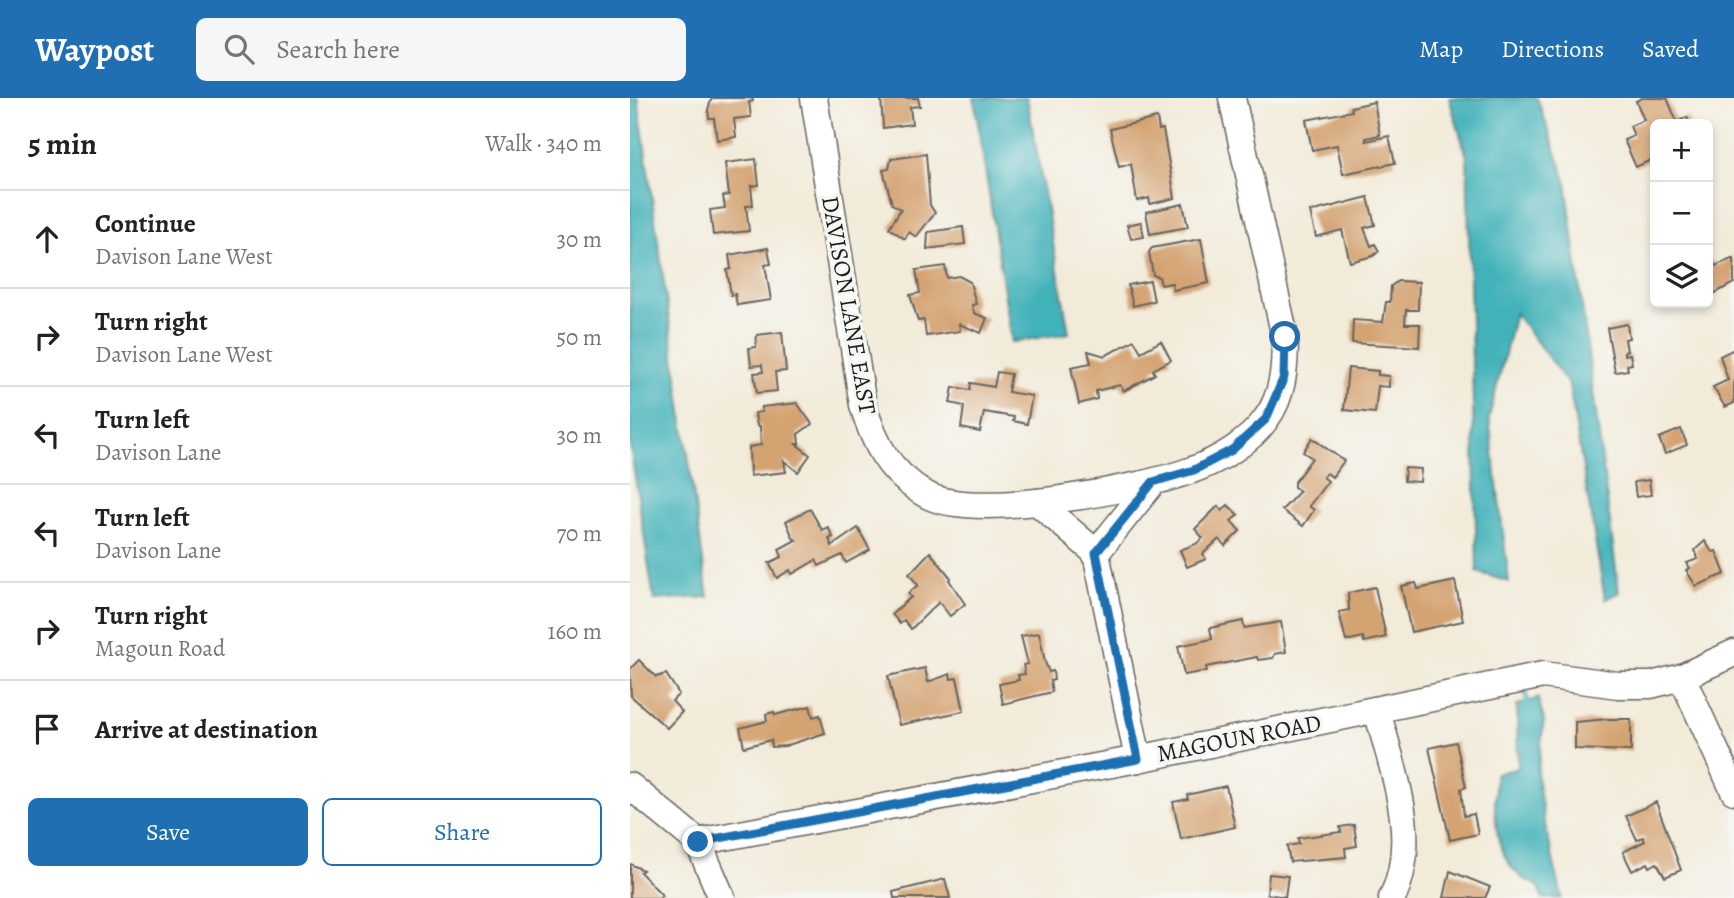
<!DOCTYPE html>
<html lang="en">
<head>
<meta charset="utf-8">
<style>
  body { margin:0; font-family:Alegreya,serif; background:#f6f6f6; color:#222 }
  .controls { position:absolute; right:21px; top:21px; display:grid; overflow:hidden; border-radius:10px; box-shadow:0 4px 10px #0003 }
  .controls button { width:63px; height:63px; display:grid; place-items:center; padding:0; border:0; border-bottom:2px solid #e0e0e0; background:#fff; color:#222; font:35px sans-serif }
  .stop { position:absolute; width:21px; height:21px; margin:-16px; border:5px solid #1f6fb2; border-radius:50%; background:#fff }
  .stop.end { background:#1f6fb2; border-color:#fff; box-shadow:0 2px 7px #0008 }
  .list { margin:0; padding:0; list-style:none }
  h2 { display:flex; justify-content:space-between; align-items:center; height:91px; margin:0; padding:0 28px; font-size:30px }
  h2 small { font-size:23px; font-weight:400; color:#767676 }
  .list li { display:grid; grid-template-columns:46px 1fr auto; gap:21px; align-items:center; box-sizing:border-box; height:98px; padding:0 28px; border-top:2px solid #e0e0e0 }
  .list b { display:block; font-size:26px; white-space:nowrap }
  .list p { margin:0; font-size:23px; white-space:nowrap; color:#767676 }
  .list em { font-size:23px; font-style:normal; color:#767676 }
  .actions { display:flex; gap:14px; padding:21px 28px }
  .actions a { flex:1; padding:16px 0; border:2px solid #1f6fb2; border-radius:10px; text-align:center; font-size:24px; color:#1f6fb2 }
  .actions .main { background:#1f6fb2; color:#fff }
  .icon { flex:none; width:38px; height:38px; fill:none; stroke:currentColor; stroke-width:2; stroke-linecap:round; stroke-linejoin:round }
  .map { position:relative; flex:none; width:1104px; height:800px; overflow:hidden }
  header { display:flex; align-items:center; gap:42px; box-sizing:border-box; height:98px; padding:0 35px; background:#1f6fb2; color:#fff }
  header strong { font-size:33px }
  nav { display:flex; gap:38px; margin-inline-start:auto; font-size:24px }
  .search { width:490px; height:63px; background:#f6f6f6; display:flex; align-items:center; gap:18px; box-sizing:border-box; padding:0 24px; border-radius:10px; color:#767676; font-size:26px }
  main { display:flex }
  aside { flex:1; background:#fff }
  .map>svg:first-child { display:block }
</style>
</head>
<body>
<header>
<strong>Waypost</strong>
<div class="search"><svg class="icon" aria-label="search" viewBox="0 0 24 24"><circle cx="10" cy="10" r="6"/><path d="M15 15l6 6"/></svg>Search here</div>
<nav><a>Map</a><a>Directions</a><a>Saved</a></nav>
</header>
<main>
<aside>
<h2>5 min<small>Walk · 340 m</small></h2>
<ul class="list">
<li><svg class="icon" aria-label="ahead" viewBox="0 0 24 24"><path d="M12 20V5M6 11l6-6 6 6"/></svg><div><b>Continue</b><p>Davison Lane West</p></div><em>30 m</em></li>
<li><svg class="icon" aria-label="right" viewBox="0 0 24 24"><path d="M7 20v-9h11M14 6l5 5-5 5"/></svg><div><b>Turn right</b><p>Davison Lane West</p></div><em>50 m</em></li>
<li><svg class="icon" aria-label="left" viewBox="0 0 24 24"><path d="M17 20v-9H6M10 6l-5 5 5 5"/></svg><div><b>Turn left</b><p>Davison Lane</p></div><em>30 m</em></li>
<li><svg class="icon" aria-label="left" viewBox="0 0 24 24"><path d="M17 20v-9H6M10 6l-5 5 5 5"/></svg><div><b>Turn left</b><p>Davison Lane</p></div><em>70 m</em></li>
<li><svg class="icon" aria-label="right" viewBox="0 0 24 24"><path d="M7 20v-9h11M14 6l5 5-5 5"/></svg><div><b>Turn right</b><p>Magoun Road</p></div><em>160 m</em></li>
<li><svg class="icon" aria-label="arrive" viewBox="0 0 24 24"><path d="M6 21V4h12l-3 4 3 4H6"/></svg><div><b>Arrive at destination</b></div></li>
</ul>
<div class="actions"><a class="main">Save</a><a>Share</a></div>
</aside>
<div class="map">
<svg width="1104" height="800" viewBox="0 0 1104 800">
  <rect width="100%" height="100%" fill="#f6f6f2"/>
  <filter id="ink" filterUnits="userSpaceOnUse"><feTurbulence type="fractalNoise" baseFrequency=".0143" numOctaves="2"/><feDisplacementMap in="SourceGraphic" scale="14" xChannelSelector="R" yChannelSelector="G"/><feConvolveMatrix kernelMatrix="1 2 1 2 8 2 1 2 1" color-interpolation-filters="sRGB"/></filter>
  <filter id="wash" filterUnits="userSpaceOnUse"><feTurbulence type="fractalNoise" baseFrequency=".00686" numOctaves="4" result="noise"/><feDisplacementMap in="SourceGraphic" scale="28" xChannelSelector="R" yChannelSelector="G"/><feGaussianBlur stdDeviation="1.57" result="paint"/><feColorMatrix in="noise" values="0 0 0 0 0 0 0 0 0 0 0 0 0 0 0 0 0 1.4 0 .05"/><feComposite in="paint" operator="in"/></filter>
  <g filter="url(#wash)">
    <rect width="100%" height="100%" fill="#f2ebd9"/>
    <g fill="#42b2ba" stroke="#2f676b" stroke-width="2">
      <polygon points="0,0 8,0 78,499 24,502 0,347"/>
      <polygon points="344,0 397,0 439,235 382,244"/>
      <polygon points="819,0 907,0 936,83 989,495 975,501 939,287 885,215 859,320 879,484 847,474 837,59"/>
      <path d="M908 600 914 622 907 678 914 722 932 800H913L909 789C903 784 895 783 890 778 861 753 865 710 865 676L888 670 887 607Z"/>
    </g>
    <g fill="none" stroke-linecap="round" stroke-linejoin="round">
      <polyline stroke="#42b2ba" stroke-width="5" points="896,596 898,608"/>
    </g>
    <g id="blocks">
      <g fill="#d4a372">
        <polygon points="82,0 122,0 123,3 119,4 121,19 104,21 106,39 87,42 84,20 79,20 78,11"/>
        <polygon points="251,0 288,0 290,8 280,9 282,26 253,30"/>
        <polygon points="1012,0 1037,0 1047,24 1057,19 1060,26 1025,26 1025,60 1006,69 994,42 1004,38 1000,28 1014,22 1006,3"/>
        <polygon points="744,4 750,37 736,40 736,43 759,38 765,65 713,76 707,47 682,52 676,22 722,13 721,9"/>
        <polygon points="527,20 529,32 533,31 545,100 520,106 519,100 507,103 501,66 489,69 480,31"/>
        <polygon points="296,56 300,107 305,115 286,139 279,134 275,141 259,130 271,111 262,106 253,72 259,71 261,61"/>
        <polygon points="126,61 129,87 121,88 123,107 116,108 119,133 83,137 80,112 95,110 93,98 99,97 95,65"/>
        <polygon points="738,99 745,127 734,130 741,148 745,146 749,153 743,158 720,164 712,132 686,139 680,114"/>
        <polygon points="553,106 558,129 520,136 516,114"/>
        <polygon points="511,124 514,139 501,141 497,127"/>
        <polygon points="333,129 335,146 297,151 298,134"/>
        <polygon points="571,141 579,185 543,192 542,185 531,187 529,179 523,177 519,154 522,150"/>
        <polygon points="138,150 141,166 135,167 141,202 107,207 105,196 101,197 97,172 101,171 99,157"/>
        <polygon points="1104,160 1104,185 1078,199 1078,165 1083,163 1085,168"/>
        <polygon points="315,168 317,180 329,178 340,184 346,206 342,207 344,215 357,220 351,235 329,226 330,233 296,238 294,222 288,223 280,197 290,195 286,172"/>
        <polygon points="520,183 524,203 503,208 498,187"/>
        <polygon points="768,183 789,184 788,212 776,212 775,226 790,226 789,249 722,245 723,222 753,224 756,204 760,204 761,188"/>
        <polygon points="997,226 999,240 995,241 997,253 994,254 994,257 1000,256 1002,266 997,267 998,272 985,274 977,230"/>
        <polygon points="152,234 156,273 145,274 147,293 127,295 124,275 133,274 132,267 121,268 119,250 126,249 127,237"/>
        <polygon points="504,242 511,254 531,243 541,262 523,272 525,276 494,293 490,287 466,293 467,301 449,306 441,269 461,265 458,253 475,258"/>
        <polygon points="1104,251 1104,305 1095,309 1083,289 1098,282 1090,258"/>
        <polygon points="718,270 748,273 748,277 759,278 759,289 748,288 745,315 714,312"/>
        <polygon points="367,274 381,276 378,294 402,298 397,326 383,323 384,319 354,314 350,334 331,330 334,308 320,305 323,289 340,292 341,285 364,289"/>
        <polygon points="167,305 182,326 168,336 169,346 166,346 180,357 168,374 154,363 156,374 120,378 119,349 131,347 130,328 127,328 125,315 132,314 132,309"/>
        <polygon points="1051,331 1057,347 1035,356 1029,340"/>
        <polygon points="682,340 714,363 702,379 697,375 693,379 698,383 679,408 684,412 673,428 652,412 670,393 664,389 664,385 682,360 673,354"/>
        <polygon points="775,370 791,371 790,384 774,383"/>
        <polygon points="1019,382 1021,397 1006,399 1004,384"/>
        <polygon points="598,407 608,417 601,423 610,433 595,448 589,441 573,456 576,461 557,469 550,452 566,446 573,440 565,431 588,408 592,413"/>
        <polygon points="180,411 192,432 198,429 203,439 199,441 202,448 228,430 240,452 216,465 212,457 189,468 186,462 162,476 160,472 147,480 139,465 152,459 149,451 166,442 163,440 156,423"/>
        <polygon points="1075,443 1082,454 1086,453 1095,476 1066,488 1056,472 1060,470 1057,465 1068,461 1065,452"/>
        <polygon points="300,454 321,480 319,482 335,506 320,518 309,504 281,531 274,522 270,526 262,516 281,499 278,495 288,487 279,476"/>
        <polygon points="825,483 833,523 781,534 771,488 786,485 788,491"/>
        <polygon points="745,489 756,539 734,544 733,539 716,543 709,514 719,512 718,495"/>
        <polygon points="613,523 614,530 651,524 656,554 645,556 643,560 628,562 627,559 576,569 577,573 554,577 548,548 582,541 580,530"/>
        <polygon points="409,535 415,564 419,574 423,573 424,582 420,583 422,594 373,606 369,586 389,582 388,577 395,576 393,567 398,566 391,538"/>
        <polygon points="9,562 26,579 36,576 49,596 42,603 52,614 37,630 1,598 0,571"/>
        <polygon points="295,570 298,584 320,576 321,581 327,580 334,613 269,627 258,578"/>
        <polygon points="180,608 183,619 190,617 195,635 155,648 142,649 141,642 114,649 110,630 137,623 136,616 144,614 145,617"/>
        <polygon points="978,621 1001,621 1001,653 945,651 945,624"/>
        <polygon points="826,644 836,689 831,691 834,718 844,716 848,736 820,742 799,650"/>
        <polygon points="596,688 605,729 551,741 543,704 558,701 557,697"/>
        <polygon points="1026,704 1051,772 1035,779 1027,765 1020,769 1018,765 1002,773 993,754 1015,743 1013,739 1007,742 996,718"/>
        <polygon points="724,727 727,748 715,750 716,759 660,764 657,748 669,746 668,740 711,734 710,729"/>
        <polygon points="0,766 13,772 10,774 32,797 29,800 0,800"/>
        <polygon points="820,773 860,789 855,800 814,800"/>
        <polygon points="639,776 658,778 655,799 637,796"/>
        <polygon points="315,781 320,800 264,800 263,794"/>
      </g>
    </g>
  </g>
  <g filter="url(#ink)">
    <use href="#blocks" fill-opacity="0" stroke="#67645e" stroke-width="2"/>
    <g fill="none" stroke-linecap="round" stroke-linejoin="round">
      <g stroke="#67645e" stroke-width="29">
        <g id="minor">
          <path d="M184 0 233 307C245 347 258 373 295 396 341 424 511 391 562 372 588 363 620 344 636 321 654 297 655 267 655 239L602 0"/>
          <polyline points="407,404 466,455"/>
          <polyline points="1052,579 1104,693"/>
          <path d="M747 612C762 671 791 741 762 800"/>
          <polyline points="508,661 466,455 523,384"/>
          <polyline points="0,688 68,744 92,800"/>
          <polyline points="68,744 508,661 913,577 988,587 1021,587 1052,579 1104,555"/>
        </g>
      </g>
      <use href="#minor" stroke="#fff" stroke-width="26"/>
    </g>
  </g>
  <g fill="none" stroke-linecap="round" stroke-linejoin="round" filter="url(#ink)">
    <polyline stroke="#1f6fb2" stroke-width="9" points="68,744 508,661 466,455 523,384 564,372 602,352 636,321 654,279 655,239"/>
  </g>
  <g text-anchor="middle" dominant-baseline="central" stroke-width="7" stroke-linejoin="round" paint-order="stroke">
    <g font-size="24" fill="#1c1c1c" stroke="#f6f6f2">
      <text transform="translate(219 207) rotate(80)">DAVISON LANE EAST</text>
      <text transform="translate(609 640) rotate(-11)">MAGOUN ROAD</text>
    </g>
  </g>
</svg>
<div class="controls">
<button>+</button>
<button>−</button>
<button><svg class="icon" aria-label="layers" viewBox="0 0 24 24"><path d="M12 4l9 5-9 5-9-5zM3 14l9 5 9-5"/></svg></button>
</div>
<div class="stop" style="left:655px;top:239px"></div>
<div class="stop end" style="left:68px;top:744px"></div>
</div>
</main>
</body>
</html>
